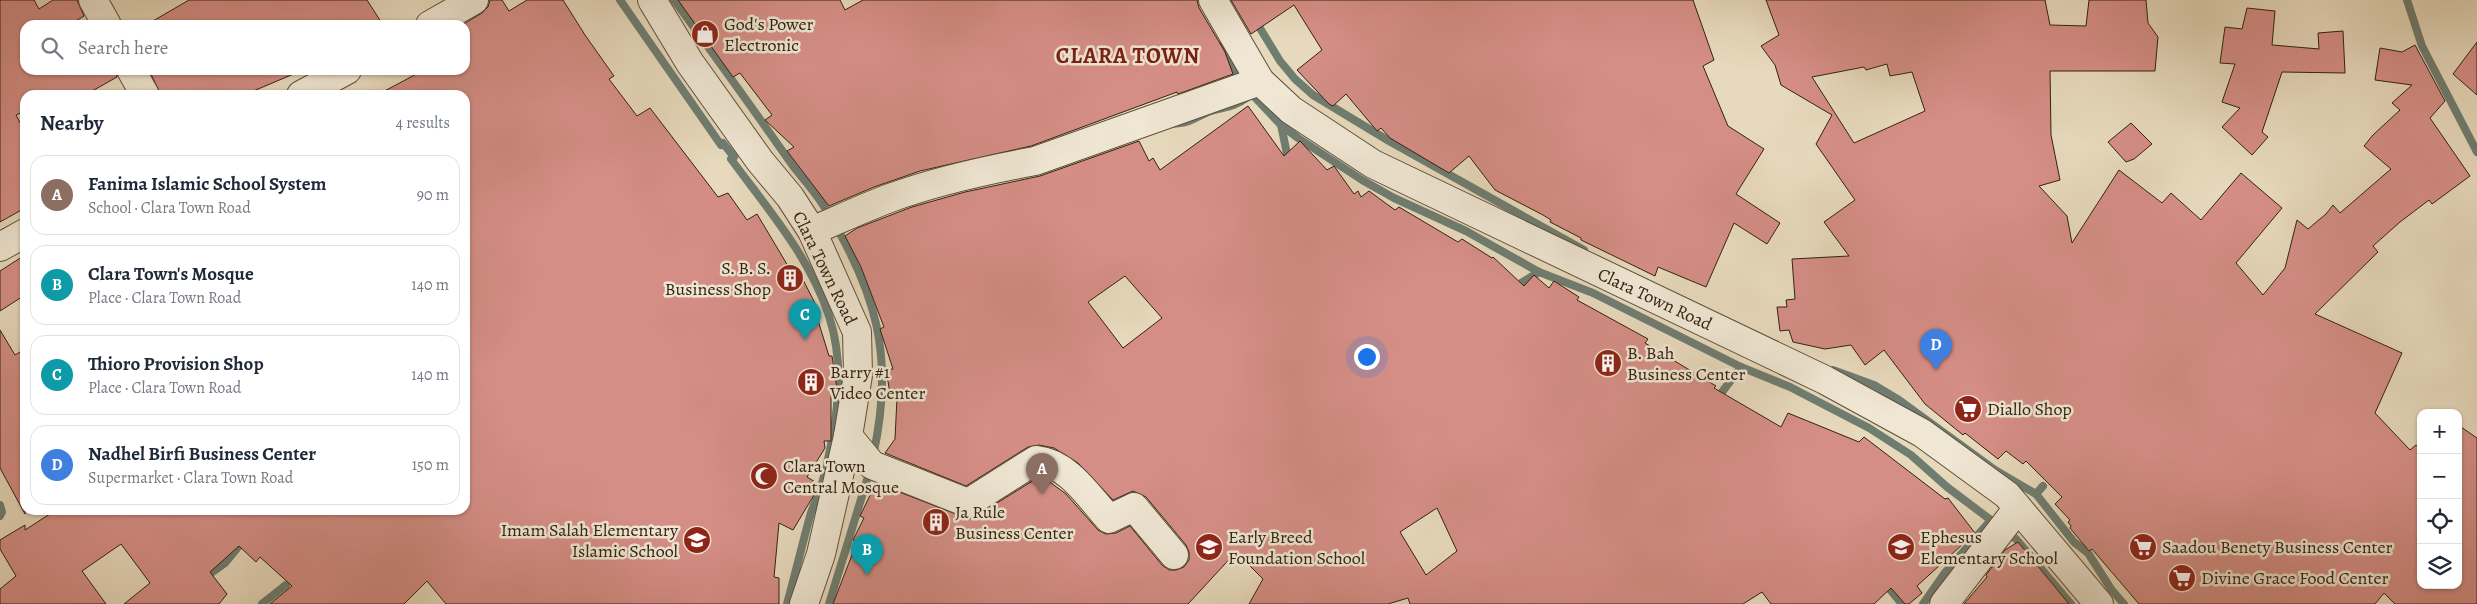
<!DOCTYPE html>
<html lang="en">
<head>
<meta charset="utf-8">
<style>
  body { margin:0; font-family:Alegreya,serif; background:#f6f6f7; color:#1f2937 }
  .controls { position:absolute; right:15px; bottom:15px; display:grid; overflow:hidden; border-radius:10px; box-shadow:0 1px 4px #0004 }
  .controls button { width:45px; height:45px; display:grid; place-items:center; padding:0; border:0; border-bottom:1px solid #e0e1e3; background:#fff; color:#1f2937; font:25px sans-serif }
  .you { position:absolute; left:1366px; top:356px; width:18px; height:18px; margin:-12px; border:4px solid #fff; border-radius:50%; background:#1a73e8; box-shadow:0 0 0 8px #1a73e833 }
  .badge { display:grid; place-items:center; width:32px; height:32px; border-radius:50%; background:#8f2418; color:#fff; font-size:16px; font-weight:700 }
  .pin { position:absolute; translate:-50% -41px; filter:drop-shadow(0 1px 2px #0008) }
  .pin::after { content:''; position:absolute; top:26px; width:18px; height:15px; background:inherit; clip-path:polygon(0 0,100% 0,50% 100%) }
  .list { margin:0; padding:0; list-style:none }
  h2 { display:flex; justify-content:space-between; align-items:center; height:65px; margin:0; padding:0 20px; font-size:21px }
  h2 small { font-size:16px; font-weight:400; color:#747a83 }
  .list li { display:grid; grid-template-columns:32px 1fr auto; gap:15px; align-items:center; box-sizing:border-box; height:80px; margin:0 10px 10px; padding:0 10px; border:1px solid #e0e1e3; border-radius:15px }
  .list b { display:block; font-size:19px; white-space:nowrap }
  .list p { margin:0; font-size:16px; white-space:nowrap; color:#747a83 }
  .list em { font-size:16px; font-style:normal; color:#747a83 }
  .icon { flex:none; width:28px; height:28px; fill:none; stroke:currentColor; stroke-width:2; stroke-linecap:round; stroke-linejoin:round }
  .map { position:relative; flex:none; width:2477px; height:604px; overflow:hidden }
  .search { position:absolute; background:#fff; box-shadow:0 1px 4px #0004; left:20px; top:20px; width:450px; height:55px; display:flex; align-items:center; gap:12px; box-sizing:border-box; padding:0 18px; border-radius:15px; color:#747a83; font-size:19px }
  .panel { position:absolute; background:#fff; box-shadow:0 1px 4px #0004; left:20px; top:90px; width:450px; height:425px; border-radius:15px }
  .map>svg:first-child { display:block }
</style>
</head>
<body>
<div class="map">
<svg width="2477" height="604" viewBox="0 0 2477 604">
  <rect width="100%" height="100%" fill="#e7d9bc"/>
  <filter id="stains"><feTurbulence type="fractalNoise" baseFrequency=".004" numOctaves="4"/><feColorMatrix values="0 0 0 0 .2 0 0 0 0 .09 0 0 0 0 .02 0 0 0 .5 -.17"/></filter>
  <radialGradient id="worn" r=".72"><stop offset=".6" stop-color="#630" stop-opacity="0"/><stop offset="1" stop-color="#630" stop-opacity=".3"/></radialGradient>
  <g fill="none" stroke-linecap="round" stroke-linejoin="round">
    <g stroke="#6f7d71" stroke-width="8">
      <path d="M620 0 721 145 723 143 734 157 731 159C767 208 810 257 829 316 847 371 836 429 822 484 819 495 813 505 810 516 802 545 795 575 787 604"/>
      <path d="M674 0C714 55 754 110 793 166 804 180 816 193 825 208 877 292 895 358 873 456"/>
      <polyline points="2407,0 2422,46 2477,152"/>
      <polyline points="1255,20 1280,61 1295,79 1313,95 1389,141 1584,250"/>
      <polyline points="1223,44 1241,83"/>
      <polyline points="1249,91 1281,125 1298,138 1362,180 1394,198 1466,231 1539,272 1593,293 1741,367 1790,387 1869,428 1911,455 1947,487 2016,539 2071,604"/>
      <path d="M1171 124C1191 123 1192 119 1208 112 1226 106 1231 109 1248 97"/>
      <polyline points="1281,125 1287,154 1292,161"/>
      <polyline points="1513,288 1539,272"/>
      <polyline points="1833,370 1874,385 1899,400 1995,470 2036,494"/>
      <polyline points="1716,400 1741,367"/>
      <polyline points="2043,486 2036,494 2074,542 2088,553 2111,589 2124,604"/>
      <polyline points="0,505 2,512 0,516"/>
      <polyline points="204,578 225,563 239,546 235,537"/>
      <polyline points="1883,581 1902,604"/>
      <polyline points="262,604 286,585"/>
      <polyline points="829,604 870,470"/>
      <polyline points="1923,604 1944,574 1991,520"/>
    </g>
  </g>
  <g fill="#d58e86" stroke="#322110" fill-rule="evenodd">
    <polygon points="0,0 34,0 39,9 53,0 77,0 84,16 69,25 25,25 25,70 115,70 117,77 85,95 25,95 25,111 16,115 25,132 25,208 0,222"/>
    <polygon points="189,0 367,0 383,25 146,25"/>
    <polygon points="490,0 502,0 509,11 527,0 563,0 585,35 614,76 609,79 637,116 650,108 718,197 728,193 747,220 757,214 791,271 797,268 820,313 816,314 829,356 832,356 838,395 831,396 831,441 824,441 825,448 807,477 820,485 793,530 779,523 774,577 779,578 779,604 446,604 427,581 404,604 270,604 292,586 260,557 256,562 239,546 210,572 227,594 219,604 124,604 150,583 121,544 82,571 106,604 0,604 0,589 16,576 0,549 0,540 25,525 25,530 56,510 465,510 465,95 377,95 424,70 465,70 465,25 462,25 482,13 488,7"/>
    <polygon points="678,0 840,0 845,10 863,0 1197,0 1199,8 1225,52 1233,74 1178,94 1177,92 1031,146 920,171 874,187 829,206 787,151 794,147 765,120 772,115 740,73 733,77"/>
    <polygon points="1231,0 1693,0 1714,60 1703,66 1728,126 1764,149 1736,194 1780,223 1767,244 1734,223 1706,287 1658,267 1655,276 1581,240 1581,238 1550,222 1551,220 1543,215 1495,190 1469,156 1449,173 1390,138 1381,128 1377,131 1346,94 1333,106 1329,104 1297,70 1322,50 1294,5 1251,34"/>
    <path d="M1766 0H2045L2050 25 2086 26 2089 0H2146L2148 23 2158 37 2155 71H2050L2051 135 2060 180 2039 186 2067 216 2072 243 2119 170 2162 203 2171 193 2201 220 2241 173 2282 208 2236 263 2263 295 2285 268 2297 220 2308 229 2326 214 2333 205 2340 213 2391 169 2364 146 2373 135 2400 110 2392 103 2412 85 2375 80 2380 48 2402 52 2415 45 2445 101 2430 118 2470 176 2432 204 2429 200 2400 222 2373 246 2378 252 2315 314 2402 353 2375 413 2410 450 2416 445 2421 449V585H2458V432L2461 427 2477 438V604H2395L2384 593 2375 604H2139L2092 549 2089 551 2070 528 2071 526 2068 522 2070 520 2055 504 2062 497 2026 461 2023 464 2006 451 1998 459 1965 433 1963 435 1925 404 1884 350 1865 365 1851 345 1825 349 1793 342 1789 330 1780 331 1777 307H1787L1786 300 1795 299 1792 259 1849 256 1824 222 1855 200 1816 144 1832 115 1781 85 1775 65 1761 46 1779 35ZM1887 64 1890 76 1912 72 1925 111 1854 143 1812 77 1864 67 1866 70Z"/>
    <polygon points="2247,8 2275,11 2272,45 2319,49 2318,33 2343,31 2345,73 2282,72 2262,132 2268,137 2252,155 2222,127 2240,108 2222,102 2235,64 2220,63 2225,27 2242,29"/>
    <polygon points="2477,42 2477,95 2453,74"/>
    <polygon points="149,70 303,70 244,95 161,95"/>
    <path d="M1248 106 1284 156 1300 141 1327 170 1334 166 1354 194 1358 191 1361 197 1369 191 1395 210 1399 207 1458 242 1462 239 1492 258 1493 257 1524 286 1534 275 1549 288 1554 281 1579 297 1577 300 1648 339 1645 343 1716 386 1714 388 1781 427 1788 413 1859 442 1864 437 1945 499 1948 498 1975 533 1917 586 1922 593 1909 604H1905L1891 588 1874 604H1771L1762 592 1743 604H1410L1408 598 1388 604H1249L1263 579 1236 552 1188 604H833L857 542 853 540 864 518 860 516 876 483 969 519 976 516 1039 477H1043L1066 494 1098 530 1106 534 1116 533 1130 526 1162 565 1169 570H1176L1184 567 1189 560V552L1186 545 1146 497 1133 491 1113 500 1078 463 1054 448 1039 445 1028 447 966 486 885 453 895 439 897 398 891 399 886 370 893 369 880 329 884 327 861 267 845 236 857 228 912 207 965 192 1040 176 1139 141 1149 161 1153 158 1160 170ZM1125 276 1162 318 1123 348 1088 302ZM1437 508 1457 551 1426 575 1400 532Z"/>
    <polygon points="2131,123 2152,144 2134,159 2126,162 2108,142"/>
    <polygon points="25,255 25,295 0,311 0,271"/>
    <polygon points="0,330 15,355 25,349 25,514 0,468"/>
    <polygon points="2018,542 2069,604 1964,604 1987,577 1986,575 2005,550"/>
  </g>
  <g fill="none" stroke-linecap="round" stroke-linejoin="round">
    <g stroke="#5f4f3b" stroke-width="30">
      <g id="minor">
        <polyline points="93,0 107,25"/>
        <polyline points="652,0 690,63 760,161 790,197 812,231 857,332 858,375 848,436 821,554 804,604"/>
        <polyline points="1213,0 1260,81 1291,110 1373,164 1825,380 1922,433 2007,495 2099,604"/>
        <polyline points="430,25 474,0"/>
        <polyline points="131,70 145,95"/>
        <polyline points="301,95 347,70"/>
        <path d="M812 231C838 220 863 208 890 198 936 181 986 170 1035 161L1260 81"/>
        <polyline points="0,247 25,233"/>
        <path d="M848 436 872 465 968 503 1036 460C1068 463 1089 497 1109 519L1134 507 1174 555"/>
        <polyline points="1944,604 2018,508"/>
      </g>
    </g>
    <use href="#minor" stroke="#efe6d3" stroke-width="28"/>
  </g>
  <defs>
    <g id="shop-disc" transform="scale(1.4375)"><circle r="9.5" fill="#8f2418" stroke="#efe6d3"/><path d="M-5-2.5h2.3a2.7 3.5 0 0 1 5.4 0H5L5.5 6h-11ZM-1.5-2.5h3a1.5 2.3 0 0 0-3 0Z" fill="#fff"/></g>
    <g id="building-disc" transform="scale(1.4375)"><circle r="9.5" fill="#8f2418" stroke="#efe6d3"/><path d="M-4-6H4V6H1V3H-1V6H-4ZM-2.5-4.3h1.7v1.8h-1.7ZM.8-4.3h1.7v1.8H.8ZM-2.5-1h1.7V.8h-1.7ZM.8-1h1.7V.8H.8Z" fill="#fff"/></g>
    <g id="supermarket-disc" transform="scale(1.4375)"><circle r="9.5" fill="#8f2418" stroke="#efe6d3"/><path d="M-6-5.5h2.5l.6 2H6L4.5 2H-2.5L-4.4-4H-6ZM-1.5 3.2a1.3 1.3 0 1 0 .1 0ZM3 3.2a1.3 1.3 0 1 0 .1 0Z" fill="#fff"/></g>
    <g id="mosque-disc" transform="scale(1.4375)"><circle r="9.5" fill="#8f2418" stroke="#efe6d3"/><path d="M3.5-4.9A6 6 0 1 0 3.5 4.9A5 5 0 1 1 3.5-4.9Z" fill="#fff"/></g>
    <g id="school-disc" transform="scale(1.4375)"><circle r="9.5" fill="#8f2418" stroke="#efe6d3"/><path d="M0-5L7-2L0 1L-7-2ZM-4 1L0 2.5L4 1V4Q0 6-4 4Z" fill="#fff"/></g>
  </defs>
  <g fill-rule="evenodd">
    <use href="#shop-disc" x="705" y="34"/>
    <use href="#building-disc" x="790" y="278"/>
    <use href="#building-disc" x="1608" y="363"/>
    <use href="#building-disc" x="811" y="382"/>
    <use href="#supermarket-disc" x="1968" y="409"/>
    <use href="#mosque-disc" x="764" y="476"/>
    <use href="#building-disc" x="936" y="522"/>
    <use href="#school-disc" x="697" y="540"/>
    <use href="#school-disc" x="1209" y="547"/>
    <use href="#school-disc" x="1901" y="547"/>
    <use href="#supermarket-disc" x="2143" y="547"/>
    <use href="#supermarket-disc" x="2182" y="578"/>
  </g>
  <g text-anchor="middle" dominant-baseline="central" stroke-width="5" stroke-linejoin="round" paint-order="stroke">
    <g font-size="18" fill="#322110" stroke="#efe6d3" text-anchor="start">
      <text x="724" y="24">God's Power<tspan x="724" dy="21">Electronic</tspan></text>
      <text x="771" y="268" text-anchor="end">S. B. S.<tspan x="771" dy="21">Business Shop</tspan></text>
      <text x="1627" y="353">B. Bah<tspan x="1627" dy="21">Business Center</tspan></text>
      <text x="830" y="372">Barry #1<tspan x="830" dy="21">Video Center</tspan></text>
      <text x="1987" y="409">Diallo Shop</text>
      <text x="783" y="466">Clara Town<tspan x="783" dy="21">Central Mosque</tspan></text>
      <text x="955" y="512">Ja Rule<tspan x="955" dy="21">Business Center</tspan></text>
      <text x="678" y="530" text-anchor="end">Imam Salah Elementary<tspan x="678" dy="21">Islamic School</tspan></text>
      <text x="1228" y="537">Early Breed<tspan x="1228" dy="21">Foundation School</tspan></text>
      <text x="1920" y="537">Ephesus<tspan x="1920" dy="21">Elementary School</tspan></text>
      <text x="2162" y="547">Saadou Benety Business Center</text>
      <text x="2201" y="578">Divine Grace Food Center</text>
    </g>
    <g font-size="18" fill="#322110" stroke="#efe6d3">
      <text transform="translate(825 268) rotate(64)">Clara Town Road</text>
      <text transform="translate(1655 299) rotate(25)">Clara Town Road</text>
    </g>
    <g font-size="22" font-weight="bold" letter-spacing="1" fill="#7a1f14" stroke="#efe6d3">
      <text x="1128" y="56">CLARA TOWN</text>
    </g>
  </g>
  <rect width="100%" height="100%" filter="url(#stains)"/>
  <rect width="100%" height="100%" fill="url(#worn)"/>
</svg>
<div class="controls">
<button>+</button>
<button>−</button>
<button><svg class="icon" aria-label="locate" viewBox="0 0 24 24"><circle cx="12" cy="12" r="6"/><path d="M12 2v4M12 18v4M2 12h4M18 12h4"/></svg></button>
<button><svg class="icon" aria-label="layers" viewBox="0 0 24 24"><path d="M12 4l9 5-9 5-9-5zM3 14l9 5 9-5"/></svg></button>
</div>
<div class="you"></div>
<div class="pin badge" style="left:1042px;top:494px;background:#8d6e63">A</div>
<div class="pin badge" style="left:867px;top:575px;background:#0f9aa8">B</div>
<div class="pin badge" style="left:805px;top:340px;background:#0f9aa8">C</div>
<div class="pin badge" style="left:1936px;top:370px;background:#3f7fe0">D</div>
<div class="search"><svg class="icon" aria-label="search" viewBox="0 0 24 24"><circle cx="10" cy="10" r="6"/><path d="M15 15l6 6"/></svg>Search here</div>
<section class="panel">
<h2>Nearby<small>4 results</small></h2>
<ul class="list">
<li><span class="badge" style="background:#8d6e63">A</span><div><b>Fanima Islamic School System</b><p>School · Clara Town Road</p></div><em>90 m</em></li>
<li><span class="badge" style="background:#0f9aa8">B</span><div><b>Clara Town's Mosque</b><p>Place · Clara Town Road</p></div><em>140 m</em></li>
<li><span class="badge" style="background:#0f9aa8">C</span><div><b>Thioro Provision Shop</b><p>Place · Clara Town Road</p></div><em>140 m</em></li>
<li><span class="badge" style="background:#3f7fe0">D</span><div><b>Nadhel Birfi Business Center</b><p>Supermarket · Clara Town Road</p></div><em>150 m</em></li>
</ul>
</section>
</div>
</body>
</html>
